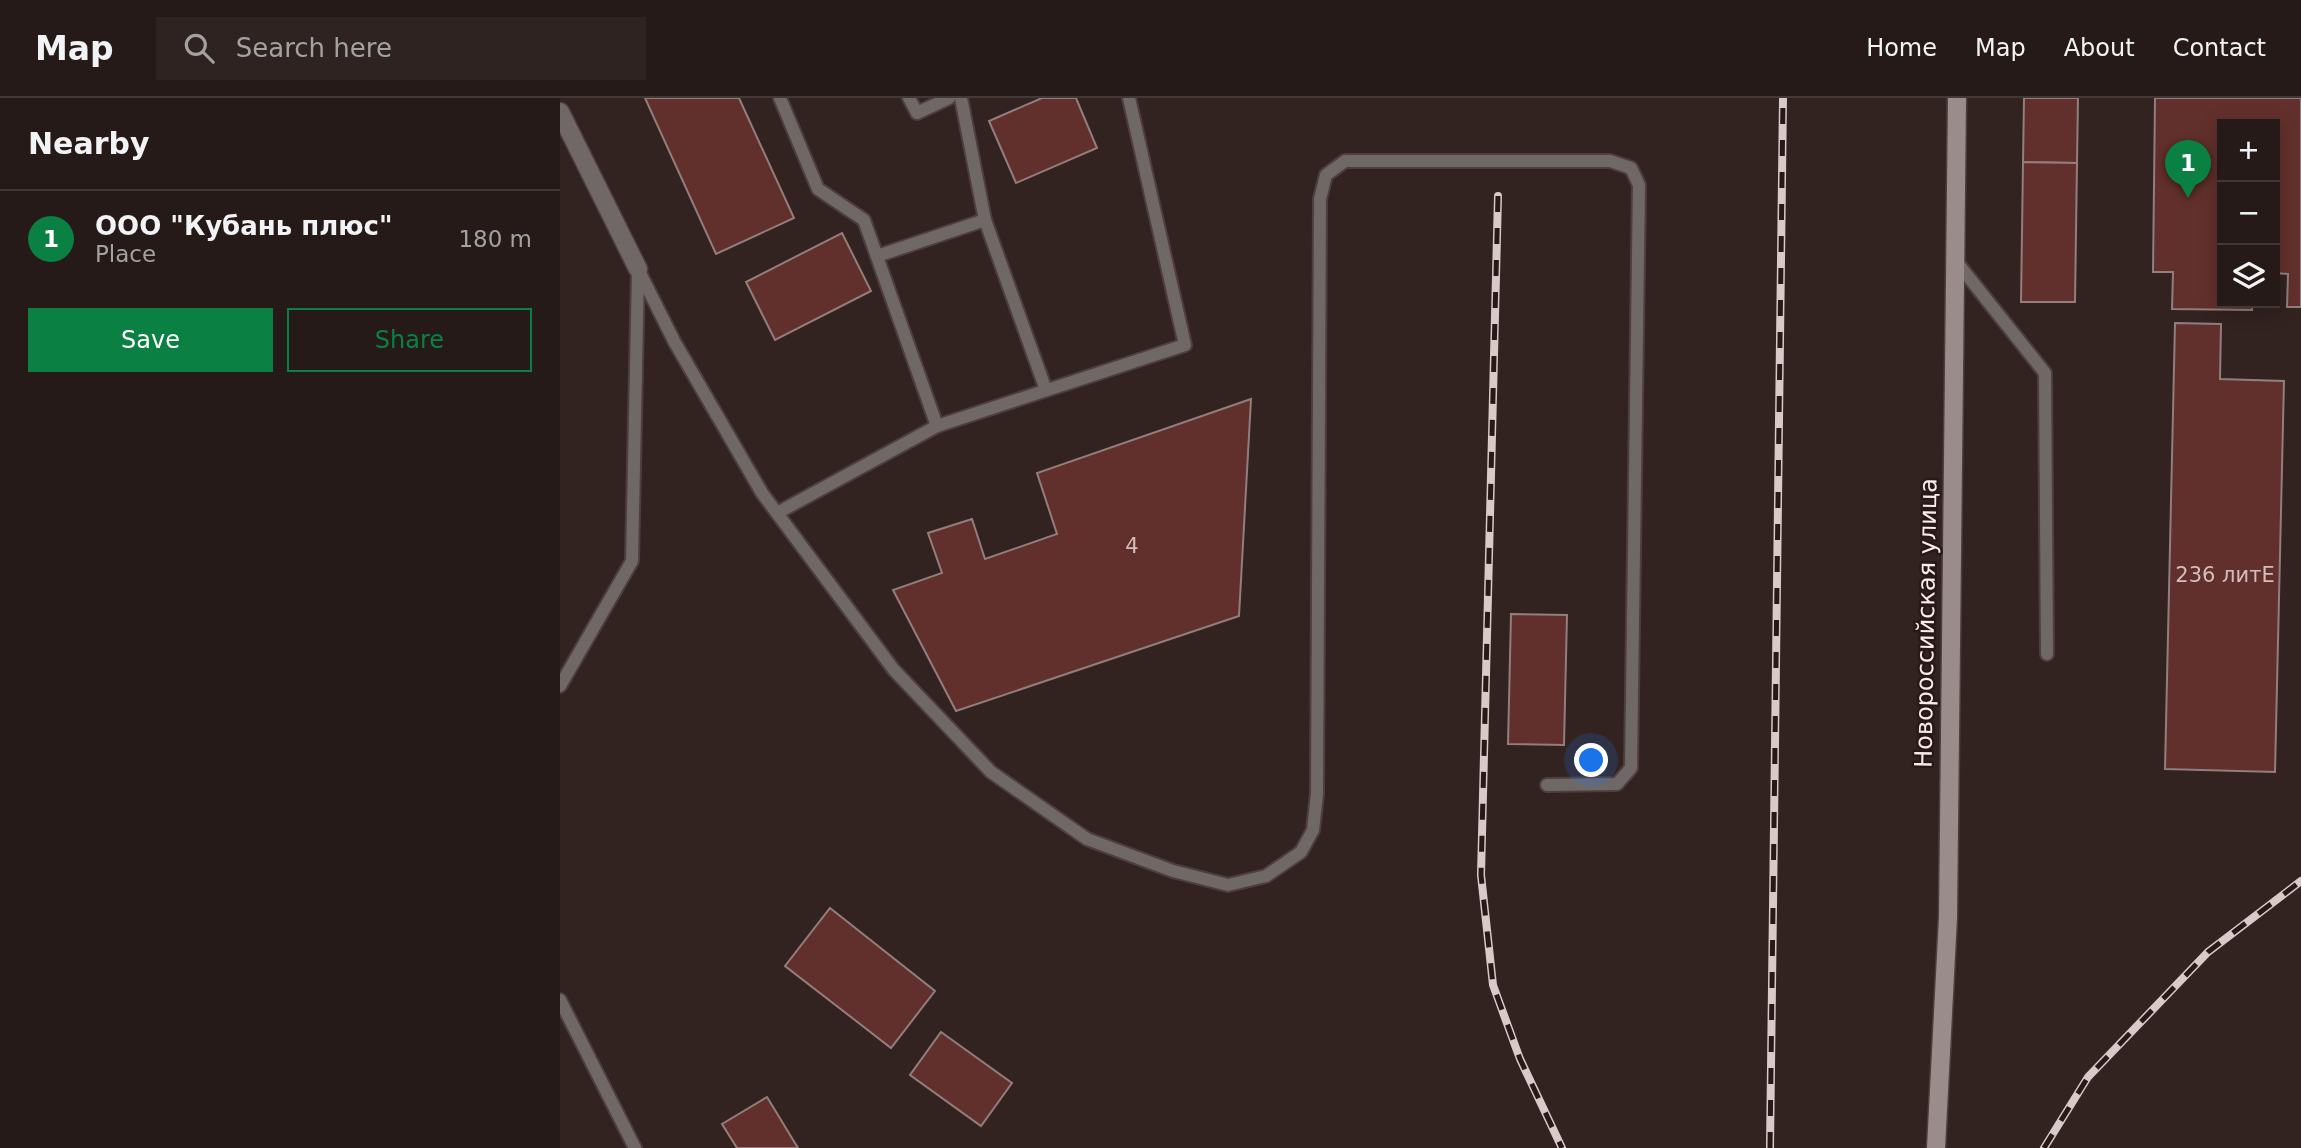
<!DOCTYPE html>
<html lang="en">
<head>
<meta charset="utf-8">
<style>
  body { margin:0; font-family:"DejaVu Sans",sans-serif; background:#2e2321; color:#f1f3f6 }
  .controls { position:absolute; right:21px; top:21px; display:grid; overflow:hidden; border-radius:0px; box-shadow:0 4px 18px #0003 }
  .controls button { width:63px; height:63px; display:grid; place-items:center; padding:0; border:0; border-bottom:2px solid #423837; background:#261a18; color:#f1f3f6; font:35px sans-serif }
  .you { position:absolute; left:1032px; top:663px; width:24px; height:24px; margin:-18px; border:5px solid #fff; border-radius:50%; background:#1a73e8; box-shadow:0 0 0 10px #1a73e833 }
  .badge { display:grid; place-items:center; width:46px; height:46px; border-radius:50%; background:#0b8043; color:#fff; font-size:23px; font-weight:700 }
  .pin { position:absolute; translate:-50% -58px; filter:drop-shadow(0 2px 4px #0008) }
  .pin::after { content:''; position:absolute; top:37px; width:24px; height:21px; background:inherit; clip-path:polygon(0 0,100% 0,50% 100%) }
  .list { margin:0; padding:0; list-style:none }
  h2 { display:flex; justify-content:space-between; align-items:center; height:91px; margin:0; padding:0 28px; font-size:30px }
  h2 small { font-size:23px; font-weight:400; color:#a4a1a2 }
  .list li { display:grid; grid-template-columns:46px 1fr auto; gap:21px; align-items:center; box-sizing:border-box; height:98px; padding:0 28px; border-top:2px solid #423837 }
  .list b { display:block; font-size:26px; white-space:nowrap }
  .list p { margin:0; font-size:23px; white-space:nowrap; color:#a4a1a2 }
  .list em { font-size:23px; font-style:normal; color:#a4a1a2 }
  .actions { display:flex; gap:14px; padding:21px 28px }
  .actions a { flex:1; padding:16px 0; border:2px solid #0b8043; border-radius:0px; text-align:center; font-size:24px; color:#0b8043 }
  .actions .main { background:#0b8043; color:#fff }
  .icon { flex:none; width:38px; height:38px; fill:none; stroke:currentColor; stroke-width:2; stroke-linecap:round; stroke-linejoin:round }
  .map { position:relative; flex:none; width:1741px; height:1050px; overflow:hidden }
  header { display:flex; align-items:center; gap:42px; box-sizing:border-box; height:98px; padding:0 35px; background:#261a18; border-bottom:2px solid #423837 }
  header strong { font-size:33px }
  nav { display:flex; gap:38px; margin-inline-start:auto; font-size:24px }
  .search { width:490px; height:63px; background:#2e2321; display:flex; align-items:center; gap:18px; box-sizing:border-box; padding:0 24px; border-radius:0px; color:#a4a1a2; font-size:26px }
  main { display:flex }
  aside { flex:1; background:#261a18 }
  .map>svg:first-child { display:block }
</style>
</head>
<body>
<header>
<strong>Map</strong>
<div class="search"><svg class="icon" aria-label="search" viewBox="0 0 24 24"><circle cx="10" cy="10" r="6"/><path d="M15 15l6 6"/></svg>Search here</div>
<nav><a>Home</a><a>Map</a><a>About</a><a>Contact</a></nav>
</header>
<main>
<aside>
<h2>Nearby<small></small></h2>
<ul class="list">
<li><span class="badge">1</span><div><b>ООО &quot;Кубань плюс&quot;</b><p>Place</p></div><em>180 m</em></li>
</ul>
<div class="actions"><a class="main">Save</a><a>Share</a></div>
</aside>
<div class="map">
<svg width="1741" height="1050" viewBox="0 0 1741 1050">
  <rect width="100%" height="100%" fill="#322220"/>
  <g fill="#62302c" stroke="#927e7c" stroke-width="2">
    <polygon points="85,0 179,0 234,120 156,156"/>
    <polygon points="482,0 516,0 537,50 456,85 429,23"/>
    <polygon points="1464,0 1518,0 1517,65 1463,64"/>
    <polygon points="1595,0 1741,0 1741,209 1727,209 1728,176 1715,175 1715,26 1662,26 1662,205 1692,205 1692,212 1612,211 1613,174 1593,174"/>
    <polygon points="1463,64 1517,65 1515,204 1461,204"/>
    <polygon points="282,135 311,193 215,242 186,184"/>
    <polygon points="1615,225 1661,226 1660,281 1724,283 1715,674 1605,671"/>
    <polygon points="691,301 679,518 396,613 333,492 382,475 368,435 412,421 425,461 497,436 477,375"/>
    <polygon points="951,516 1007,517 1004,647 948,646"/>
    <polygon points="270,810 375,893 331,950 225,868"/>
    <polygon points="381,934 452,985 421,1028 350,977"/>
    <polygon points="207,999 238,1050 177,1050 162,1026"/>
  </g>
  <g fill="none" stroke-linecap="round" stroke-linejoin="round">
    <g stroke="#4e3e3d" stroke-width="16">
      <g id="lane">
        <polyline points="220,0 258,91 304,122 377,328"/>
        <polyline points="349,0 357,15 389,0"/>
        <polyline points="425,122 486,292"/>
        <polyline points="317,158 425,122 401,0"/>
        <polyline points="1395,162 1485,275 1487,556"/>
        <polyline points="78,171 114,243 202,395 334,572 431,674 527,741 613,773 668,787 706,778 741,754 753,732 757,696 760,101 766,77 785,63 1050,63 1071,70 1079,87 1071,670 1057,686 987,687"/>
        <polyline points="217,415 377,328 625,247 569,0"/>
        <polyline points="0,588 72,463 78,174"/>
        <polyline points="0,902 75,1050"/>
      </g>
    </g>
    <g stroke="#4e3e3d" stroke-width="21">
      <polyline id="street" points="0,14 78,171"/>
    </g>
    <g stroke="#4e3e3d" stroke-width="21">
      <polyline id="secondary" points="1376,1050 1388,819 1397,0"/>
    </g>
    <use href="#lane" stroke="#706867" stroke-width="12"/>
    <use href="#street" stroke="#706867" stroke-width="18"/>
    <use href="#secondary" stroke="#9a8c8b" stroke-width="18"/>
    <g stroke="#d7cac9" stroke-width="8">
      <g id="rail">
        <polyline points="938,98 921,777 933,887 960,961 1002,1050"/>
        <polyline points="1210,1050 1223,0"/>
        <polyline points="1484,1050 1528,979 1648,854 1741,783"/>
      </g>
    </g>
    <use href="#rail" stroke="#281817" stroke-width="5" stroke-dasharray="16" stroke-linecap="butt"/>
  </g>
  <g text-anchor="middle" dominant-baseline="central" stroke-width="5" stroke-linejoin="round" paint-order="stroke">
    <g font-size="21" fill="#d3bebc">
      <text x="572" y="448">4</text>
      <text x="1665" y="477">236 литЕ</text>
    </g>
    <g font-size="24" fill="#f9edec" stroke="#281817">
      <text transform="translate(1366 525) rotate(-89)">Новороссийская улица</text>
    </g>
  </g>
</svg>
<div class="controls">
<button>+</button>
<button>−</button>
<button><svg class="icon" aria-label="layers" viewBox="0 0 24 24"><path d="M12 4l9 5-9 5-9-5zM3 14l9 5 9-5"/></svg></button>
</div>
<div class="you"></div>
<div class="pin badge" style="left:1628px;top:100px">1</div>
</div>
</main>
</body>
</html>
